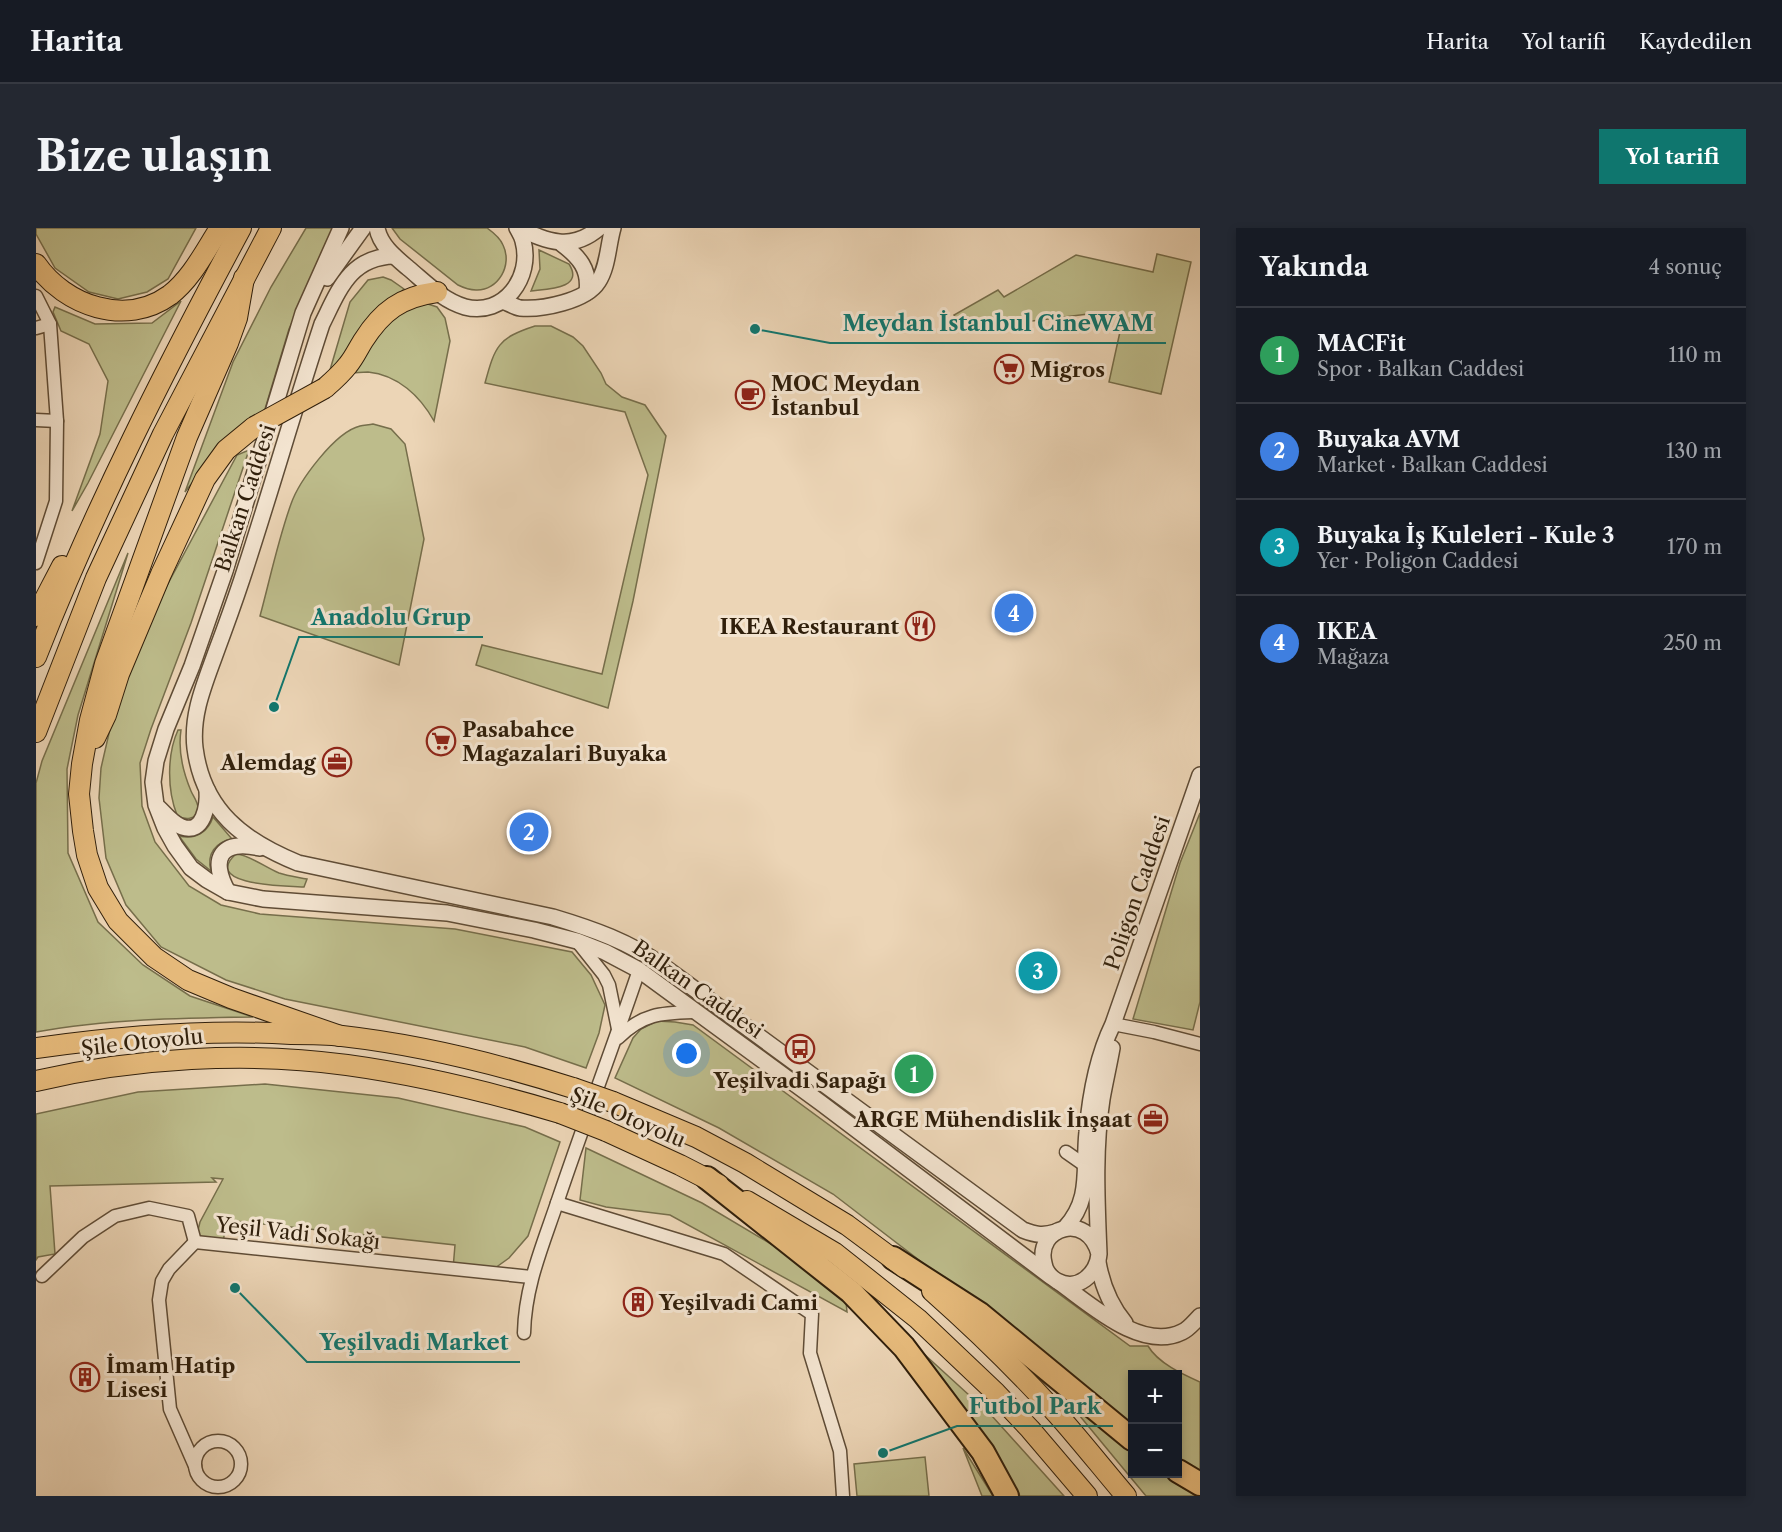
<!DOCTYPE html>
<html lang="tr">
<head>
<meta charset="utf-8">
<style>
  body { margin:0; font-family:"Libre Caslon Text",serif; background:#242831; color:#f1f3f6 }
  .controls { position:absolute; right:18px; bottom:18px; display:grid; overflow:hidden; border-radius:0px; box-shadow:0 3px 9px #0003 }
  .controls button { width:54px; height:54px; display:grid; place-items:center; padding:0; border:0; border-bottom:2px solid #363941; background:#171b24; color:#f1f3f6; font:30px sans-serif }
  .you { position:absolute; left:651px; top:826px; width:21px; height:21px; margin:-15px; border:4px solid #fff; border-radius:50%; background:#1a73e8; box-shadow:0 0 0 9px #1a73e833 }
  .badge { display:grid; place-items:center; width:39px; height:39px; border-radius:50%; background:#0f766e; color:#fff; font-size:20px; font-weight:700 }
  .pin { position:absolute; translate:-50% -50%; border:3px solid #fff; box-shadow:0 2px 6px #0006 }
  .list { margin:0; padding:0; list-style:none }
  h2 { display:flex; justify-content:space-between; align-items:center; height:78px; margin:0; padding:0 24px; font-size:26px }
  h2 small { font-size:20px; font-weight:400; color:#9ea1a6 }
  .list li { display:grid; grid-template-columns:39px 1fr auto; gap:18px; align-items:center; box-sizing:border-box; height:96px; padding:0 24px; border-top:2px solid #363941 }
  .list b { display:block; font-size:22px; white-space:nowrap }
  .list p { margin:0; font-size:20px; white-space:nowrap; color:#9ea1a6 }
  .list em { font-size:20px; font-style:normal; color:#9ea1a6 }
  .map { position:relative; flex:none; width:1164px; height:1268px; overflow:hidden; border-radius:0px }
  header { display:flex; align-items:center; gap:36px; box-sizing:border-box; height:84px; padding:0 30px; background:#171b24; border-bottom:2px solid #363941 }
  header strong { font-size:28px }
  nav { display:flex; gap:33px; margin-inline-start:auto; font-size:21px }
  .intro { display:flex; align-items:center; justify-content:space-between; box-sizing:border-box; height:144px; padding:0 36px }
  h1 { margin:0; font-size:42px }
  .button { padding:15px 27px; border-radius:0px; background:#0f766e; color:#fff; font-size:21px; font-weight:700 }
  main { display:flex; gap:36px; padding:0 36px }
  aside { flex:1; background:#171b24; border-radius:0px; box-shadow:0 3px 9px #0003 }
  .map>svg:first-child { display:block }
</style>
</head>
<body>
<header>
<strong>Harita</strong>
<nav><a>Harita</a><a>Yol tarifi</a><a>Kaydedilen</a></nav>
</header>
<div class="intro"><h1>Bize ulaşın</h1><a class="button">Yol tarifi</a></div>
<main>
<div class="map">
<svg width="1164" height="1268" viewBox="0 0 1164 1268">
  <rect width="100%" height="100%" fill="#ecd5b6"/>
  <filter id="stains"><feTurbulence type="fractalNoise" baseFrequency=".00333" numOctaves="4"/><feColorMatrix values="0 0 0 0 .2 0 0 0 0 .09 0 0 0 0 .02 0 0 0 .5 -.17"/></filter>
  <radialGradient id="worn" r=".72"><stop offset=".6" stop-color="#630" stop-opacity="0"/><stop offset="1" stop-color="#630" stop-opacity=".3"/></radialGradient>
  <g fill="#bdbc8b" stroke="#766e4b" stroke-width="1.5">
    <polygon points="0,0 160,0 132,51 111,64 82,71 53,64 19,40 0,6"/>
    <polygon points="270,0 296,0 295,11 253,101 229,181 185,218 149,264 197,134 235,59"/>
    <path d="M356 0H451C458 5 464 10 467 17 477 37 462 63 440 62 433 62 428 60 422 57L364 11Z"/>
    <path d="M503 22 533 36C549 61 510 61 495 63L504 41Z"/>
    <polygon points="1121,26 1155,34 1125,166 1073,154 1087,90 1077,88 1077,90 1052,86 972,96 924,97 918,87 962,62 968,69 1040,27 1117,44"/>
    <polygon points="347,49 355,52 368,61 346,81 307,136 294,142 314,74 332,52"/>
    <polygon points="145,73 52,255 36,283 64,206 72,153 53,116 25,103 17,84 19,79 59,96 116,95"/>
    <path d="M389 75 401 79 409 90 414 113 398 193C384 168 362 147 332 144 326 144 319 145 312 145L361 83Z"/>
    <path d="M499 98H515L537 109 547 118 565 145 570 156 586 169 609 177 630 208 597 373 572 480 440 437 446 417 566 446 612 247 589 184 449 155C459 118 462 110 499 98Z"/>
    <path d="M337 196 355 201 369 216 388 311 363 437 224 388C234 351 242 312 255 276 263 253 299 204 324 198 328 197 333 197 337 196Z"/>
    <polygon points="213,222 155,395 115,501 104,535 106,578 119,614 153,658 185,677 224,686 419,701 536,724 555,747 569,777 563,805 550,840 489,819 249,771 190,752 125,719 90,677 70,630 63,570 65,540 77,488 99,425 127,365 201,227"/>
    <path d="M92 325 42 487 31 541 32 625 62 694 107 737 154 768 217 789C145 790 71 791 0 804V555L6 533Z"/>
    <path d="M142 502H145C142 522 147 544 155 563 157 568 162 574 162 580 161 593 148 592 141 587 131 562 131 526 142 502Z"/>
    <polygon points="1164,585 1164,774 1157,802 1097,791 1144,635"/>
    <path d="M177 589 196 611C180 614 170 626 175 643L160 631 143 608C160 612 172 604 177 589Z"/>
    <path d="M200 626C212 626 230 640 243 645 252 648 261 649 271 651L268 659C253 658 164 658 200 626Z"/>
    <path d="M621 793 639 794 657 797 1094 1118H1112C1122 1135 1146 1146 1164 1154V1249L1142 1235V1146H1096V1201L995 1118 797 966 683 900 579 850 597 810 605 801Z"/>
    <polygon points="229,856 362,870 489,899 524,914 492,1008 473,1030 459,1040 417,1041 419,1017 190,992 187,1016 159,1014 164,994 187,951 176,950 180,954 14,958 19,1026 2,1029 0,1032 0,886 102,864"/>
    <polygon points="550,920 666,975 755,1028 810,1074 811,1084 634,987 570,979 544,972"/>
    <polygon points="865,1105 956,1188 1028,1268 984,1268 955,1219"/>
    <polygon points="1029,1170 1096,1218 1096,1246 1133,1246 1164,1266 1164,1268 1110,1268"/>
    <polygon points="927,1220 957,1268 946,1268"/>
    <polygon points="889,1229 893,1268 821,1268 818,1236"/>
  </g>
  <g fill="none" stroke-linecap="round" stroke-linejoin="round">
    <g stroke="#5f4c36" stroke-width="15">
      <g id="minor">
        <polyline points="0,68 14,96 21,193 20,273 0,335"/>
        <polyline points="0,100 14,96"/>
        <polyline points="0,192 21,193"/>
        <polyline points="541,713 568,747 573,757 582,801"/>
        <polyline points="1077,796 1118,804 1164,816"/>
        <path d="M582 810C607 785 626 785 659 784"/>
        <polyline points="1030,924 1050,938"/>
        <polyline points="521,975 688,1026 776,1086 774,1125 804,1223 807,1268"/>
        <polyline points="159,1014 495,1049"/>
        <polyline points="6,1048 47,1009 79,988 113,980 152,988 159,1014"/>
        <path d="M488 1105C489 1057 507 1017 522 972 548 895 577 819 603 742"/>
        <circle cx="182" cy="1236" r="23"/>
        <polyline points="159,1238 134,1181 123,1072 126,1053 133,1041 159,1014"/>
      </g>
    </g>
    <g stroke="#5f4c36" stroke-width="18">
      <g id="tertiary">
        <polyline points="305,0 267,85 189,343 156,438 130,501 120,533 117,554 120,577 129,600 139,618 155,640 171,652 192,664 227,671 411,685 498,702 541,713 569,724 603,742 785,875 1014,1048"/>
        <path d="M341 0C344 17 359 29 372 40 389 54 407 73 429 79 468 89 497 49 487 13 486 8 483 4 481 0"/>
        <path d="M482 0C511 13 535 24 563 0"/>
        <path d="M526 16C543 29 554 41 551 64"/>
        <path d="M358 28C314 29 303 62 286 96 258 181 234 266 206 351 198 375 189 400 180 424 169 455 155 486 159 520 167 583 208 613 262 635L517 689C557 701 594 714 627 738L987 1002C1000 1007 1007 1008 1020 1004"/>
        <polyline points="291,50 327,0"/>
        <path d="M467 73C472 75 479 79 484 80 506 82 550 73 562 54 572 39 572 17 577 0"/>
        <path d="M123 580C129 586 137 596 146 599 168 607 172 577 171 562"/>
        <path d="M192 664C173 630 185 611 224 620"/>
        <path d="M1029 1000C1056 971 1047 941 1051 904 1054 868 1061 829 1077 796L1164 547"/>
        <path d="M1063 1026C1052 983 999 999 1008 1035 1009 1042 1014 1049 1021 1053 1042 1064 1061 1046 1063 1026 1061 975 1058 922 1066 871 1069 854 1073 837 1076 820"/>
        <path d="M1062 1034C1066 1057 1074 1077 1089 1095"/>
        <path d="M1024 1055C1055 1077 1106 1124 1146 1104 1153 1101 1159 1093 1164 1088"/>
      </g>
    </g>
    <g stroke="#301f0b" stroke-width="22">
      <g id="trunk">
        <path d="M0 36C29 78 90 99 134 67 156 50 169 23 184 0"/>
        <polyline points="208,50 201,90 192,115 151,209 69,436 54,492 46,536 43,566 47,603 51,627 62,660 82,693 118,729 152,752 195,770 304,808"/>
        <path d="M289 160C297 153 305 146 312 137 318 130 322 121 327 113 346 83 365 69 401 64"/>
        <polyline points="0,388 26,338"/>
        <path d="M0 429C58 281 130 140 205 0"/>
        <polyline points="0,504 60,350 127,206 235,0"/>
        <polyline points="59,510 70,487 83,446 125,346 169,251 190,222 218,199"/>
        <path d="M0 820C85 808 170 801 255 806 272 806 289 806 306 808 385 817 462 836 537 860"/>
        <path d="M0 853C99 830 211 823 311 837 383 847 454 864 524 885"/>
        <polyline points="577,874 660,909 709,935 811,997 869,1040"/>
        <polyline points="570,903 644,937 683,957"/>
        <polyline points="711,973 799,1025 882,1091 960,1165 994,1201 1051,1268"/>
        <path d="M896 1063C940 1102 982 1143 1021 1186 1045 1213 1067 1241 1090 1268"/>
      </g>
    </g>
    <g stroke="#301f0b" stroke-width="26">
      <g id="motorway">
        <polyline points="671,950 815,1064 868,1119 947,1224 971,1268"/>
        <polyline points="857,1030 944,1086 1096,1211"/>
        <polyline points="1142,1243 1164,1256"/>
      </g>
    </g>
    <use href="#minor" stroke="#f3e4d0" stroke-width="12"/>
    <use href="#tertiary" stroke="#f3e4d0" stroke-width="15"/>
    <use href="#trunk" stroke="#e6ba7b" stroke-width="20"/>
    <use href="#motorway" stroke="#e6ba7b" stroke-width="22"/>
    <g stroke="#301f0b" stroke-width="22" stroke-linecap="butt">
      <g id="trunk-bridge">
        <polyline points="218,199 289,160"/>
        <polyline points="537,860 577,874"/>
        <polyline points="524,885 570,903"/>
      </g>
    </g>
    <use href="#trunk-bridge" stroke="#e6ba7b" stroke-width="20"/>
  </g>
  <defs>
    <g id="supermarket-ring" transform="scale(1.5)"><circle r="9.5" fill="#f3e4d0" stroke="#8f2418" stroke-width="1.5"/><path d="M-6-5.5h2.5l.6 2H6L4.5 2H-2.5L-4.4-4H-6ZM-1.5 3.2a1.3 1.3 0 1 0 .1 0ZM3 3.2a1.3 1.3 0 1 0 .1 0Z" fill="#8f2418"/></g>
    <g id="cafe-ring" transform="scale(1.5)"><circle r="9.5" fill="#f3e4d0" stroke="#8f2418" stroke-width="1.5"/><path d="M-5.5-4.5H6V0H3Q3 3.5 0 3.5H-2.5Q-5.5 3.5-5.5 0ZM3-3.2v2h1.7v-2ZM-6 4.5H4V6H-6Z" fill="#8f2418"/></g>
    <g id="restaurant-ring" transform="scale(1.5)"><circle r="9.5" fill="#f3e4d0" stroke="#8f2418" stroke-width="1.5"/><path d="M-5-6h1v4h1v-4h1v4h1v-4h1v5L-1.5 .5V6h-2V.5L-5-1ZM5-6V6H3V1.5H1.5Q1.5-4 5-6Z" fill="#8f2418"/></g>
    <g id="office-ring" transform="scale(1.5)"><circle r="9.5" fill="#f3e4d0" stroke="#8f2418" stroke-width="1.5"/><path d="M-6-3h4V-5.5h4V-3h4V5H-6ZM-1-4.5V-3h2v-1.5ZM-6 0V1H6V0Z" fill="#8f2418"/></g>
    <g id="bus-ring" transform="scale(1.5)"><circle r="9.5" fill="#f3e4d0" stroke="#8f2418" stroke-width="1.5"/><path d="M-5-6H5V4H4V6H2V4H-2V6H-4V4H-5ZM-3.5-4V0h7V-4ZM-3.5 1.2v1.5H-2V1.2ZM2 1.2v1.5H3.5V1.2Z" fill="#8f2418"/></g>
    <g id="building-ring" transform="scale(1.5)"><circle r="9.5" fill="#f3e4d0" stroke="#8f2418" stroke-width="1.5"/><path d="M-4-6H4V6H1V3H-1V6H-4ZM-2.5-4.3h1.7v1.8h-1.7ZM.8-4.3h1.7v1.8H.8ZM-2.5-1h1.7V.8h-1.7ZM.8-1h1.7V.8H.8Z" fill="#8f2418"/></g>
  </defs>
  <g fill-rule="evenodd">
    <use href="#supermarket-ring" x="973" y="141"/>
    <use href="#cafe-ring" x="714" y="167"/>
    <use href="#restaurant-ring" x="884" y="398"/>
    <use href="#supermarket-ring" x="405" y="513"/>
    <use href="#office-ring" x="301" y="534"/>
    <use href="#bus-ring" x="764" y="821"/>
    <use href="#office-ring" x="1117" y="891"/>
    <use href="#building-ring" x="602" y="1074"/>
    <use href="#building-ring" x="49" y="1149"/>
  </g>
  <g text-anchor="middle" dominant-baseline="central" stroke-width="6" stroke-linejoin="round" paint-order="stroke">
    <g font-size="21" font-weight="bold" fill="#301f0b" stroke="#f3e4d0" text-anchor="start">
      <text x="994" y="141">Migros</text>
      <text x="735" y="155">MOC Meydan<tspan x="735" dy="24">İstanbul</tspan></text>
      <text x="863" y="398" text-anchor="end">IKEA Restaurant</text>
      <text x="426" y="501">Pasabahce<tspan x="426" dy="24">Magazalari Buyaka</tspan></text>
      <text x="280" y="534" text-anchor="end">Alemdag</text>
      <text x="764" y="852" text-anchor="middle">Yeşilvadi Sapağı</text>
      <text x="1096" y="891" text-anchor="end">ARGE Mühendislik İnşaat</text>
      <text x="623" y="1074">Yeşilvadi Cami</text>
      <text x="70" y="1137">İmam Hatip<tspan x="70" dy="24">Lisesi</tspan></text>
    </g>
    <g font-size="21" fill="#301f0b" stroke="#f3e4d0">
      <text transform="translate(209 270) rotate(-72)">Balkan Caddesi</text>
      <text transform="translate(1101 665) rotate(-71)">Poligon Caddesi</text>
      <text transform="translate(662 761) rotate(35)">Balkan Caddesi</text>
      <text transform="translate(106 814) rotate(-6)">Şile Otoyolu</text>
      <text transform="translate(592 889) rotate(23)">Şile Otoyolu</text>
      <text transform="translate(262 1005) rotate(6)">Yeşil Vadi Sokağı</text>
    </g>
  </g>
  <path fill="none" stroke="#0f766e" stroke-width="2" d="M719 101L794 115H1130M238 479L263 409H447M199 1060L271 1134H484M847 1225L921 1198H1077"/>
  <g fill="#0f766e" stroke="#f3e4d0" stroke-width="2">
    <circle cx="719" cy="101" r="6"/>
    <circle cx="238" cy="479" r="6"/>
    <circle cx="199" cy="1060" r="6"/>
    <circle cx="847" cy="1225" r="6"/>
  </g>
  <g font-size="22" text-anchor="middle" font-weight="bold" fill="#0f766e" stroke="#f3e4d0" stroke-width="6" stroke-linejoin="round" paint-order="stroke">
    <text x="962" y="103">Meydan İstanbul CineWAM</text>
    <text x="355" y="397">Anadolu Grup</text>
    <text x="378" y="1122">Yeşilvadi Market</text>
    <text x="999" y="1186">Futbol Park</text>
  </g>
  <rect width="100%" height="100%" filter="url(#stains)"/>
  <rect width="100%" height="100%" fill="url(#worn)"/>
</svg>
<div class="controls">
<button>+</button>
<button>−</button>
</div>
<div class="you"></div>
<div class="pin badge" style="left:878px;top:846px;background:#2e9e5b">1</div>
<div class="pin badge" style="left:493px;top:604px;background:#3f7fe0">2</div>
<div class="pin badge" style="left:1002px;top:743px;background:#0f9aa8">3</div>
<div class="pin badge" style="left:978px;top:385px;background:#3f7fe0">4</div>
</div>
<aside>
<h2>Yakında<small>4 sonuç</small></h2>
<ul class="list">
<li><span class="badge" style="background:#2e9e5b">1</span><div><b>MACFit</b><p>Spor · Balkan Caddesi</p></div><em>110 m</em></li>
<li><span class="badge" style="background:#3f7fe0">2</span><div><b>Buyaka AVM</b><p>Market · Balkan Caddesi</p></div><em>130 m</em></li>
<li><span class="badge" style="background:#0f9aa8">3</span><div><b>Buyaka İş Kuleleri - Kule 3</b><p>Yer · Poligon Caddesi</p></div><em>170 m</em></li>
<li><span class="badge" style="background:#3f7fe0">4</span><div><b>IKEA</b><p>Mağaza</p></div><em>250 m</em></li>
</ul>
</aside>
</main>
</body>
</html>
